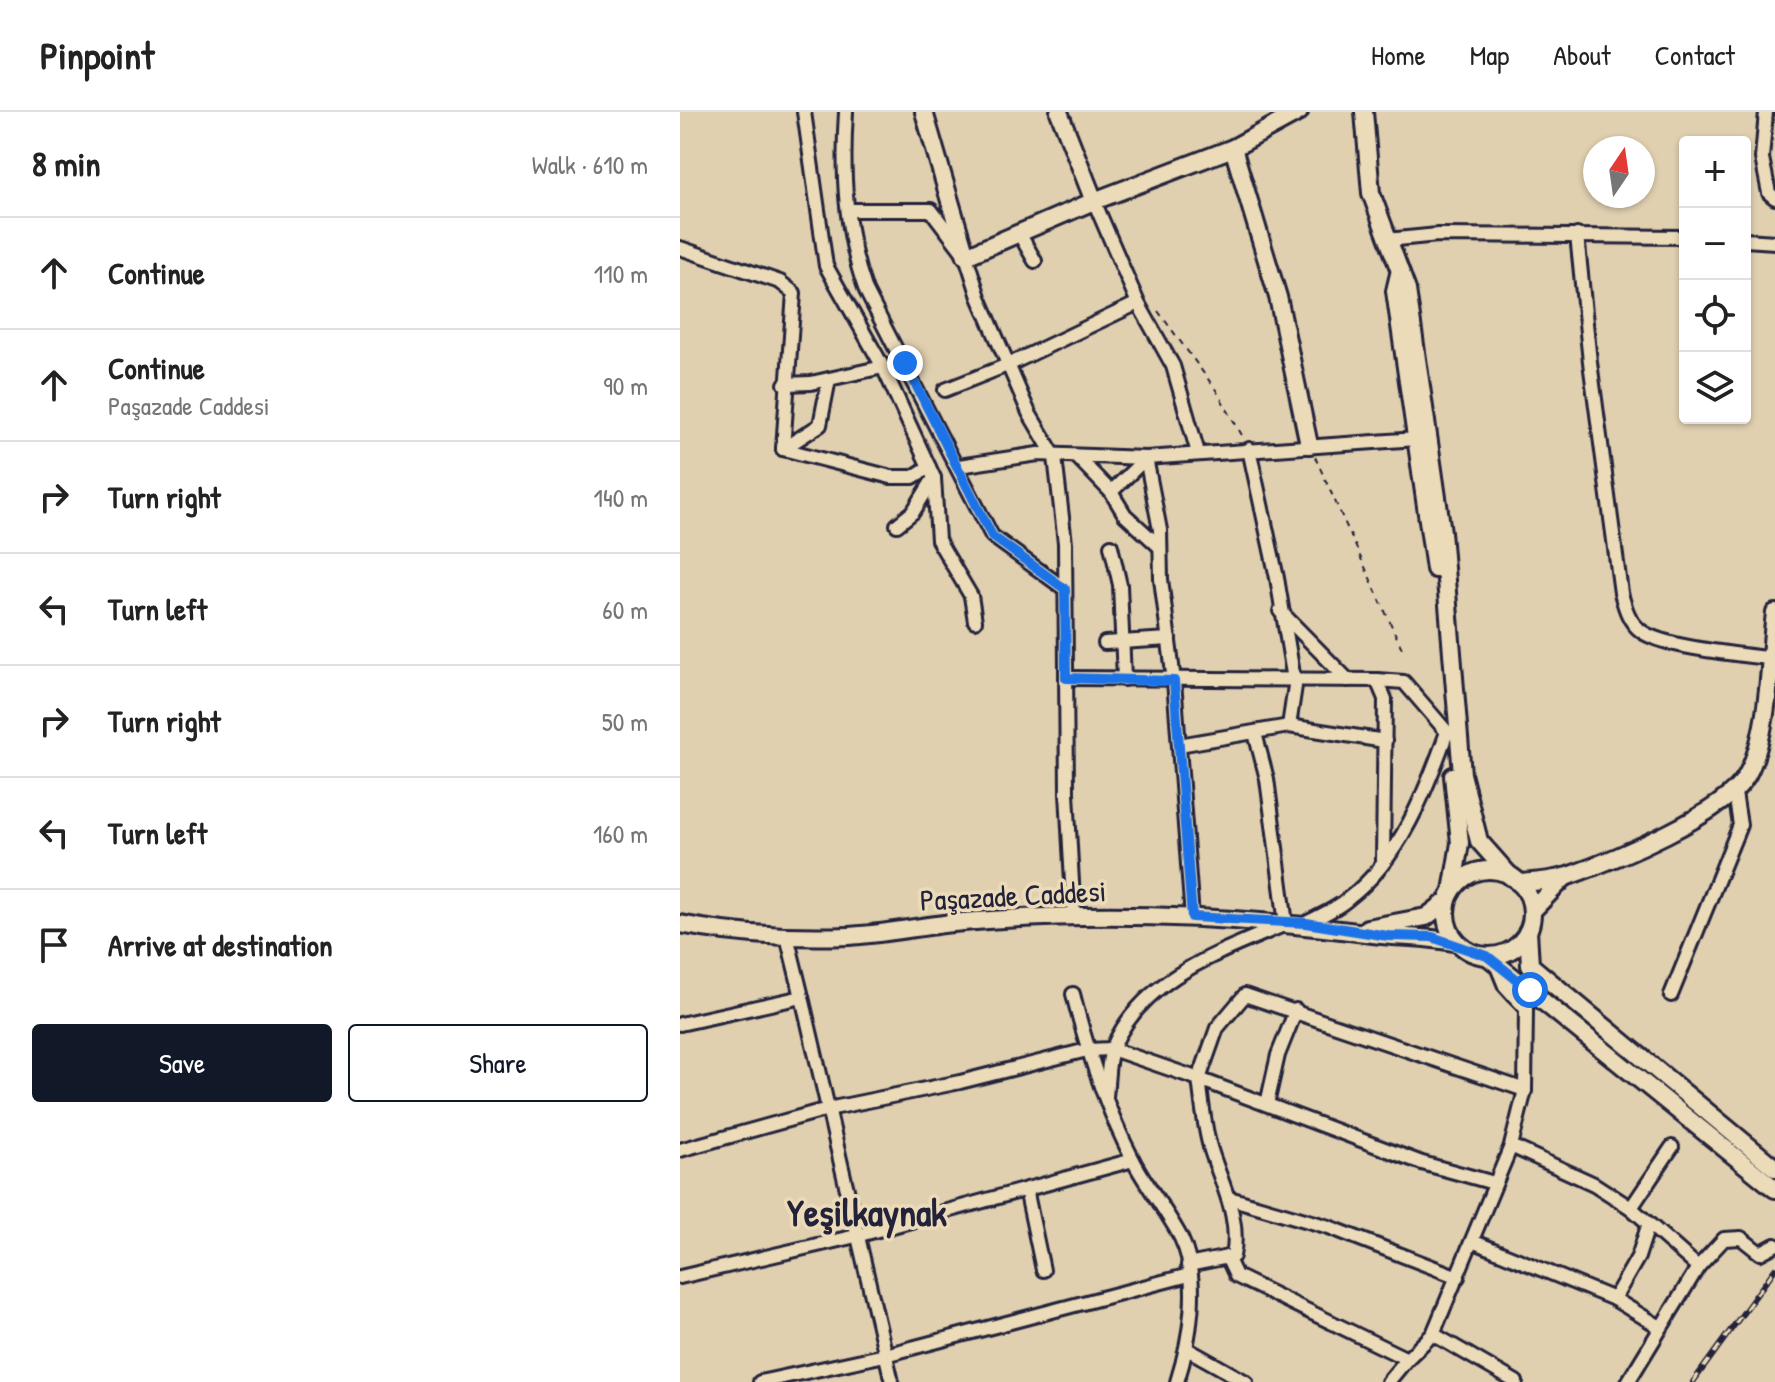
<!DOCTYPE html>
<html lang="en">
<head>
<meta charset="utf-8">
<style>
  body { margin:0; font-family:"Patrick Hand",sans-serif; background:#f2f2f2; color:#222 }
  .controls { position:absolute; right:24px; top:24px; display:grid; overflow:hidden; border-radius:8px; box-shadow:0 2px 6px #0004 }
  .controls button { width:72px; height:72px; display:grid; place-items:center; padding:0; border:0; border-bottom:2px solid #e0e0e0; background:#fff; color:#222; font:40px sans-serif }
  .compass { position:absolute; left:903px; top:24px; width:72px; height:72px; border-radius:50%; background:#fff; box-shadow:0 2px 6px #0004; rotate:13deg }
  .stop { position:absolute; width:24px; height:24px; margin:-18px; border:6px solid #1a73e8; border-radius:50%; background:#fff }
  .stop.end { background:#1a73e8; border-color:#fff; box-shadow:0 2px 8px #0008 }
  .list { margin:0; padding:0; list-style:none }
  h2 { display:flex; justify-content:space-between; align-items:center; height:104px; margin:0; padding:0 32px; font-size:34px }
  h2 small { font-size:26px; font-weight:400; color:#767676 }
  .list li { display:grid; grid-template-columns:52px 1fr auto; gap:24px; align-items:center; box-sizing:border-box; height:112px; padding:0 32px; border-top:2px solid #e0e0e0 }
  .list b { display:block; font-size:30px; white-space:nowrap }
  .list p { margin:0; font-size:26px; white-space:nowrap; color:#767676 }
  .list em { font-size:26px; font-style:normal; color:#767676 }
  .actions { display:flex; gap:16px; padding:24px 32px }
  .actions a { flex:1; padding:18px 0; border:2px solid #111827; border-radius:8px; text-align:center; font-size:28px; color:#111827 }
  .actions .main { background:#111827; color:#fff }
  .icon { flex:none; width:44px; height:44px; fill:none; stroke:currentColor; stroke-width:2; stroke-linecap:round; stroke-linejoin:round }
  .map { position:relative; flex:none; width:1095px; height:1270px; overflow:hidden }
  header { display:flex; align-items:center; gap:48px; box-sizing:border-box; height:112px; padding:0 40px; background:#fff; border-bottom:2px solid #e0e0e0 }
  header strong { font-size:38px }
  nav { display:flex; gap:44px; margin-inline-start:auto; font-size:28px }
  main { display:flex }
  aside { flex:1; background:#fff }
  .map>svg:first-child { display:block }
</style>
</head>
<body>
<header>
<strong>Pinpoint</strong>
<nav><a>Home</a><a>Map</a><a>About</a><a>Contact</a></nav>
</header>
<main>
<aside>
<h2>8 min<small>Walk · 610 m</small></h2>
<ul class="list">
<li><svg class="icon" aria-label="ahead" viewBox="0 0 24 24"><path d="M12 20V5M6 11l6-6 6 6"/></svg><div><b>Continue</b></div><em>110 m</em></li>
<li><svg class="icon" aria-label="ahead" viewBox="0 0 24 24"><path d="M12 20V5M6 11l6-6 6 6"/></svg><div><b>Continue</b><p>Paşazade Caddesi</p></div><em>90 m</em></li>
<li><svg class="icon" aria-label="right" viewBox="0 0 24 24"><path d="M7 20v-9h11M14 6l5 5-5 5"/></svg><div><b>Turn right</b></div><em>140 m</em></li>
<li><svg class="icon" aria-label="left" viewBox="0 0 24 24"><path d="M17 20v-9H6M10 6l-5 5 5 5"/></svg><div><b>Turn left</b></div><em>60 m</em></li>
<li><svg class="icon" aria-label="right" viewBox="0 0 24 24"><path d="M7 20v-9h11M14 6l5 5-5 5"/></svg><div><b>Turn right</b></div><em>50 m</em></li>
<li><svg class="icon" aria-label="left" viewBox="0 0 24 24"><path d="M17 20v-9H6M10 6l-5 5 5 5"/></svg><div><b>Turn left</b></div><em>160 m</em></li>
<li><svg class="icon" aria-label="arrive" viewBox="0 0 24 24"><path d="M6 21V4h12l-3 4 3 4H6"/></svg><div><b>Arrive at destination</b></div></li>
</ul>
<div class="actions"><a class="main">Save</a><a>Share</a></div>
</aside>
<div class="map">
<svg width="1095" height="1270" viewBox="0 0 1095 1270">
  <rect width="100%" height="100%" fill="#e0d0b0"/>
  <filter id="ink" filterUnits="userSpaceOnUse"><feTurbulence type="fractalNoise" baseFrequency=".0125" numOctaves="2"/><feDisplacementMap in="SourceGraphic" scale="16" xChannelSelector="R" yChannelSelector="G"/><feConvolveMatrix kernelMatrix="1 2 1 2 8 2 1 2 1" color-interpolation-filters="sRGB"/></filter>
  <g filter="url(#ink)">
    <g fill="none" stroke-linecap="round" stroke-linejoin="round">
      <g stroke="#22223b" stroke-width="18">
        <g id="street">
          <polyline points="124,0 146,154 203,255 254,366 258,428 291,484 295,509"/>
          <path d="M166 0C162 61 165 121 186 179L312 424 385 477"/>
          <polyline points="1086,0 1082,46 1089,81 1095,86"/>
          <polyline points="414,89 458,191 493,254 518,341"/>
          <polyline points="168,98 251,98 286,144 299,185 349,301 375,345 385,431 387,681 394,806"/>
          <polyline points="339,121 355,149"/>
          <path d="M897 123 910 250 941 481C945 496 949 510 961 519 984 536 1064 543 1095 547"/>
          <polyline points="707,128 758,123 1005,125"/>
          <polyline points="1065,128 1095,130"/>
          <polyline points="0,136 100,170 114,181 103,337"/>
          <polyline points="105,272 131,271 203,255"/>
          <polyline points="265,278 330,252 458,191"/>
          <polyline points="103,337 211,365 233,365 249,355"/>
          <polyline points="103,337 140,313 149,267"/>
          <polyline points="569,337 597,466 615,574 609,614"/>
          <polyline points="398,346 431,380"/>
          <polyline points="466,346 480,418 481,467 494,569 512,805"/>
          <polyline points="466,346 431,380 445,403 480,435"/>
          <polyline points="279,354 358,342 466,346 737,327"/>
          <polyline points="217,413 233,400 254,366"/>
          <polyline points="431,434 440,473 444,567"/>
          <polyline points="600,499 668,568"/>
          <polyline points="425,531 489,527"/>
          <polyline points="386,566 697,568 705,587 703,748"/>
          <polyline points="499,633 609,614 705,629"/>
          <path d="M626 811C640 804 657 797 669 786 720 747 746 679 767 620L724 570 697 568"/>
          <polyline points="107,824 122,885"/>
          <path d="M393 882C407 938 426 996 453 1048 467 1075 487 1099 501 1126 521 1167 510 1229 497 1270"/>
          <polyline points="991,883 1060,713 1055,681"/>
          <polyline points="0,912 122,885 212,1270"/>
          <path d="M426 984C428 969 427 949 433 935 463 865 541 840 606 812L587 667 575 621"/>
          <polyline points="587,992 598,943 616,898"/>
          <polyline points="831,1034 914,1072 951,1096 1018,1155"/>
          <path d="M0 1038 148 997 280 970 407 938 432 937 519 967C522 989 524 1014 530 1035 541 1072 561 1105 553 1144L508 1153"/>
          <polyline points="814,1071 742,1051 519,967 537,916 565,883 845,978"/>
          <polyline points="346,1077 363,1158"/>
          <polyline points="549,1086 649,1115 778,1165"/>
          <polyline points="951,1096 992,1035"/>
          <polyline points="968,1114 958,1145 934,1187 980,1215"/>
          <polyline points="792,1129 934,1187"/>
          <polyline points="547,1145 556,1164 727,1247 708,1270"/>
          <polyline points="0,1165 176,1124 453,1048"/>
          <polyline points="753,1222 836,1270"/>
          <polyline points="507,1237 566,1270"/>
          <polyline points="727,1247 753,1222 831,1034 845,978 846,897 825,874 816,852"/>
          <polyline points="80,1270 205,1243 509,1163"/>
          <polyline points="948,1270 1018,1155 1044,1127 1061,1126 1080,1141 1095,1133"/>
        </g>
      </g>
      <g stroke="#22223b" stroke-width="22">
        <g id="secondary">
          <polyline points="244,0 286,144 414,89 553,36 619,0"/>
          <polyline points="379,0 414,89"/>
          <polyline points="684,0 691,81 727,178 762,420 782,662 799,729 831,765"/>
          <polyline points="553,36 598,185 629,333"/>
          <polyline points="719,162 715,179 755,457"/>
          <circle cx="809" cy="801" r="43"/>
          <path d="M839 771C855 770 872 769 888 764 931 749 1046 702 1067 663 1090 620 1089 549 1095 501"/>
          <polyline points="772,779 780,731 773,664"/>
          <polyline points="852,799 885,765"/>
          <path d="M0 812C56 823 112 826 169 824 207 822 245 813 283 810 419 798 559 804 693 822 722 826 749 824 777 831"/>
          <polyline points="687,816 746,805 767,789"/>
          <polyline points="848,819 850,853 1095,1056"/>
          <polyline points="807,844 1095,1077"/>
        </g>
      </g>
      <g stroke="#22223b" stroke-width="2" stroke-dasharray="6 6" stroke-linecap="butt">
        <polyline points="478,199 536,278 563,325"/>
        <polyline points="635,345 724,541"/>
      </g>
      <use href="#street" stroke="#ecdbb8" stroke-width="12"/>
      <use href="#secondary" stroke="#ecdbb8" stroke-width="16"/>
      <g stroke="#22223b" stroke-width="6">
        <polyline id="rail" points="1013,1270 1095,1157"/>
      </g>
      <use href="#rail" stroke="#ecdbb8" stroke-width="3" stroke-dasharray="9" stroke-linecap="butt"/>
    </g>
  </g>
  <g fill="none" stroke-linecap="round" stroke-linejoin="round" filter="url(#ink)">
    <polyline stroke="#1a73e8" stroke-width="10" points="225,251 312,424 385,477 386,566 494,569 512,805 626,811 708,824 752,825 807,844 850,878"/>
  </g>
  <g text-anchor="middle" dominant-baseline="central" stroke-width="7" stroke-linejoin="round" paint-order="stroke">
    <g font-size="30" fill="#22223b" stroke="#ecdbb8">
      <text transform="translate(333 783) rotate(-3)">Paşazade Caddesi</text>
    </g>
    <g font-size="38" font-weight="bold" fill="#22223b" stroke="#ecdbb8">
      <text x="187" y="1100">Yeşilkaynak</text>
    </g>
  </g>
</svg>
<div class="controls">
<button>+</button>
<button>−</button>
<button><svg class="icon" aria-label="locate" viewBox="0 0 24 24"><circle cx="12" cy="12" r="6"/><path d="M12 2v4M12 18v4M2 12h4M18 12h4"/></svg></button>
<button><svg class="icon" aria-label="layers" viewBox="0 0 24 24"><path d="M12 4l9 5-9 5-9-5zM3 14l9 5 9-5"/></svg></button>
</div>
<svg class="compass" viewBox="-18 -18 36 36"><path d="M0-13l5 13h-10z" fill="#e53935"/><path d="M0 13l5-13h-10z" fill="#767676"/></svg>
<div class="stop" style="left:850px;top:878px"></div>
<div class="stop end" style="left:225px;top:251px"></div>
</div>
</main>
</body>
</html>
